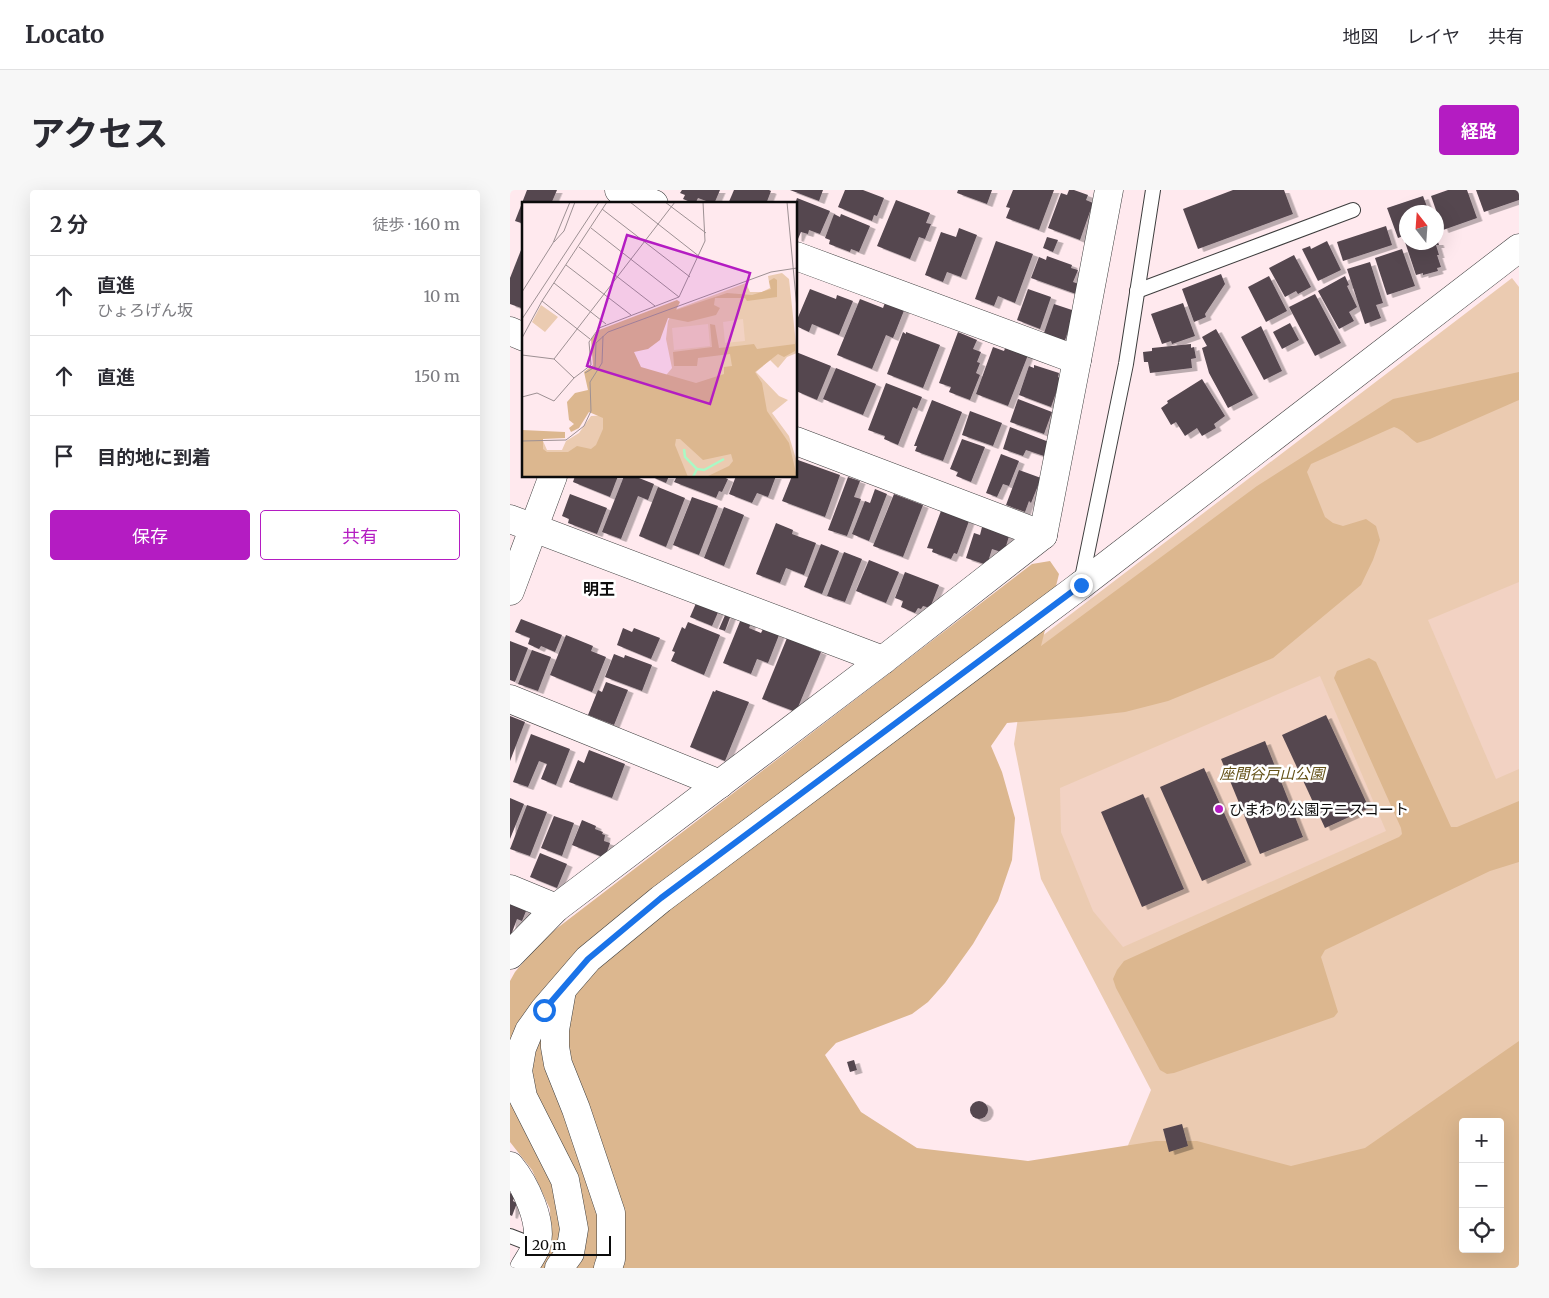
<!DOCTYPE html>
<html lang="ja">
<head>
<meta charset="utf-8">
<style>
  body { margin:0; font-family:Merriweather,"Noto Sans JP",serif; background:#f7f7f7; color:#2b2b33 }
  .controls { position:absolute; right:15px; bottom:15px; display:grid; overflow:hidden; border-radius:5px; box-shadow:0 5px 20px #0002 }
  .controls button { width:45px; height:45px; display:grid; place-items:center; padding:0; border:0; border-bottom:1px solid #e1e1e2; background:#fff; color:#2b2b33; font:25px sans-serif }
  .compass { position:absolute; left:889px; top:15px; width:45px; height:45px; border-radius:50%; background:#fff; box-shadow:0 5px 20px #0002; rotate:343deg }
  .scale { position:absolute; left:15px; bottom:12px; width:86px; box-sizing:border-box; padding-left:5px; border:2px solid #0b0b0b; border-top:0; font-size:14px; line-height:18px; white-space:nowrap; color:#0b0b0b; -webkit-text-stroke:4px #fff; paint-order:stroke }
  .stop { position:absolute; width:15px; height:15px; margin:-11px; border:4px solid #1a73e8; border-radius:50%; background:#fff }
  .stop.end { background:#1a73e8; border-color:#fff; box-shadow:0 1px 5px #0008 }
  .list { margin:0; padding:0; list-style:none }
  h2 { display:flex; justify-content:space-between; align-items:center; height:65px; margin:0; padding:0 20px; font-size:21px }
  h2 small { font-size:16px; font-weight:400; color:#7c7c81 }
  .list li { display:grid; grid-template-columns:32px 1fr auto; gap:15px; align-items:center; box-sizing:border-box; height:80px; padding:0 20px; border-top:1px solid #e1e1e2 }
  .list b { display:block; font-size:19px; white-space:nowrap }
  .list p { margin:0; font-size:16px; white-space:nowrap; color:#7c7c81 }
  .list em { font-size:16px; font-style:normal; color:#7c7c81 }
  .actions { display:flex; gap:10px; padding:15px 20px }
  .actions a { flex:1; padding:11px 0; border:1px solid #b41cc2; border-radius:5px; text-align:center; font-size:18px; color:#b41cc2 }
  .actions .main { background:#b41cc2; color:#fff }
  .icon { flex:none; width:28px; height:28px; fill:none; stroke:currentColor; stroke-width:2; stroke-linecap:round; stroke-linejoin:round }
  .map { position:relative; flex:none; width:1009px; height:1078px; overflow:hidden; border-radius:5px }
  header { display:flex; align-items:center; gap:30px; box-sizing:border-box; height:70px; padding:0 25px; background:#fff; border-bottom:1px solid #e1e1e2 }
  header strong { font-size:24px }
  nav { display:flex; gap:28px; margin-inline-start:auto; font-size:18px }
  .intro { display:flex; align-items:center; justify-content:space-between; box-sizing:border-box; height:120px; padding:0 30px }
  h1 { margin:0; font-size:35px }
  .button { padding:12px 22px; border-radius:5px; background:#b41cc2; color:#fff; font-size:18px; font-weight:700 }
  main { display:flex; gap:30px; padding:0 30px }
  aside { flex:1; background:#fff; border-radius:5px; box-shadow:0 5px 20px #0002 }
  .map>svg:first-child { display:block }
</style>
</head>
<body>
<header>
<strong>Locato</strong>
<nav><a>地図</a><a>レイヤ</a><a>共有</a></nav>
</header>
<div class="intro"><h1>アクセス</h1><a class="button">経路</a></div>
<main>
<aside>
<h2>2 分<small>徒歩 · 160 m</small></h2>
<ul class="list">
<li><svg class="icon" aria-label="ahead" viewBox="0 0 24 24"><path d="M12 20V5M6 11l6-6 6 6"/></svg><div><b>直進</b><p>ひょろげん坂</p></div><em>10 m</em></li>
<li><svg class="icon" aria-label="ahead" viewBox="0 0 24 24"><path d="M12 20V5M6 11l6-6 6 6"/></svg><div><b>直進</b></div><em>150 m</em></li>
<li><svg class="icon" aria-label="arrive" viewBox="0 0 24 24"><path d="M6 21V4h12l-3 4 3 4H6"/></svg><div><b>目的地に到着</b></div></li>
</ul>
<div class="actions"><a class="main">保存</a><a>共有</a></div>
</aside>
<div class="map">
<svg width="1009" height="1078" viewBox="0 0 1009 1078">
  <defs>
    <filter id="shadow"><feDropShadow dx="5.5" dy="3" stdDeviation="0" flood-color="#0004"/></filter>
  </defs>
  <rect width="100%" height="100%" fill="#ffe9ee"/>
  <path fill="#ebcbb1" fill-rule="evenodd" d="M1002 88 1009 97V1078H567L641 900 531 689 504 554 519 456ZM953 932H990V1059H953Z"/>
  <g fill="#dcb78f" fill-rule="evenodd">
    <path d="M1009 182V210L920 249 907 253C898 247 894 240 884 237L801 274 797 282 815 327 823 333 833 336 856 329 866 336 870 350 863 370 851 395 763 468 658 511 615 522 571 527 497 533 481 556 492 582 505 628 502 670 488 711 463 754 435 793 418 812 402 824 326 853 315 865 351 922 407 958 518 971 646 951H687L781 976 855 958 1009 851V1078H29L41 1057 40 1019 22 980 0 952V791L5 782 33 749 522 374 540 371 549 384 531 456 747 296 883 209ZM953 932H990V1059H953Z"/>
    <polygon points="859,468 866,472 941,637 947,637 1009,611 1009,672 980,681 815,760 811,767 828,822 824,827 664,883 657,884 650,880 606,798 603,789 607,780 614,771 889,647 892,644 891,638 824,488 827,481"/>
  </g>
  <g fill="#f2d2c3">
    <polygon points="1009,392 1009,579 986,589 918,430"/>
    <polygon points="810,486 876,641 613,757 583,721 551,642 550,598"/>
  </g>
  <g fill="#54474f" filter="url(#shadow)">
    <polygon points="17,0 47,0 41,14 14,14 14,34 5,31"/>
    <polygon points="172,0 210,0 204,14 188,8 185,14 173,9 175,5 170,3"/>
    <polygon points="224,0 259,0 261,1 256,14 218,14"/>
    <polygon points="280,0 313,0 309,11"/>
    <polygon points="335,0 353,0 374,8 367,26 364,25 362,31 328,17"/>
    <polygon points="448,0 482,0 477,14 447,3"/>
    <polygon points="503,0 544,0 529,40 496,28 500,18 496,17"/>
    <polygon points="559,0 564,0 578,5 576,10 583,13 570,50 538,38 551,3 557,5"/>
    <polygon points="723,0 774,0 783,24 688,59 673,19"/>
    <polygon points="938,0 957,0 967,28 933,40 921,6"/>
    <polygon points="966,0 1009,0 1009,10 974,22"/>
    <polygon points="913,6 919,22 896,22 896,45 888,48 877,18"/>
    <polygon points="287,8 320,21 310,44 299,40 298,44 291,42 288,49 286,48 286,14 285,14"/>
    <polygon points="386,10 420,23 416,33 421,34 415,49 409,47 400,69 367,56"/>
    <polygon points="324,24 330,27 331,24 360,36 349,62 341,59 340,62 319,54 320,50 315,48"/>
    <polygon points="876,36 882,55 833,71 827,52"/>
    <polygon points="449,38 467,45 451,87 437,82 433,92 415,85 431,42 446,47"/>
    <polygon points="537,47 548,50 543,62 533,58"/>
    <polygon points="486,51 523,64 505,113 488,106 484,116 465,109"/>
    <polygon points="817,51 831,80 808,91 792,59 800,56 801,59"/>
    <polygon points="895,52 928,52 929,55 926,55 929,65 927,65 931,77 927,78 928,81 913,85 913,83 906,85"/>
    <polygon points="892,59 905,96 877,105 865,68"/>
    <polygon points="11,60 14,61 14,119 0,114 0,88"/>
    <polygon points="784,65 801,97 788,104 786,101 775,107 759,78"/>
    <polygon points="537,66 562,75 561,78 568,80 563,92 569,94 566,104 521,88 529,67 536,70"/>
    <polygon points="860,72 873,113 866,115 871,128 855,134 837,79"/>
    <polygon points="711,84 715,94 695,124 696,127 684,132 672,99"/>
    <polygon points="759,86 777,121 756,132 738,97"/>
    <polygon points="835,86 839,95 837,96 847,117 839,122 844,131 829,139 808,101"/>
    <polygon points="300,99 326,109 327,105 343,111 329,145 302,134 299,142 286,136 286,132"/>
    <polygon points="518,99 541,107 530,139 507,130"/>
    <polygon points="805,104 831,153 805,166 779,117"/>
    <polygon points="350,109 373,118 376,110 395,118 383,148 376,145 362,179 327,165"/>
    <polygon points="673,113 685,146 662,154 661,151 652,154 641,124"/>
    <polygon points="544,114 565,121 554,153 533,146"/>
    <polygon points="780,133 789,150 772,159 763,142"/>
    <polygon points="751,136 772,181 754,190 731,147"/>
    <polygon points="706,139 743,205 718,218 699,183 692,158 697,156 692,147"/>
    <polygon points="393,142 396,144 396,142 430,155 413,198 377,184"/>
    <polygon points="448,142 467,150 463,159 471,162 467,172 470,173 466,183 470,185 460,210 439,202 441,197 429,193"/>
    <polygon points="681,154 681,158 684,157 686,168 681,169 682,178 640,183 638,172 634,172 633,162 642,161 642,158"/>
    <polygon points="496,156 518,165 498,216 466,204 483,157 494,161"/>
    <polygon points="286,162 321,176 307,210 286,201"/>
    <polygon points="524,175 549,183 548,187 551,189 541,217 509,205 519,176 524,178"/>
    <polygon points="326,178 366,194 353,225 313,209"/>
    <polygon points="692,189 715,226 704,234 706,238 692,246 687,238 675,246 666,232 661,235 651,218 658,213 657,211"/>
    <polygon points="376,193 412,207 407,219 403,217 388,255 374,249 375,246 358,240"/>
    <polygon points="508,209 542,222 534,244 500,232"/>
    <polygon points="422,210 452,222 433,271 405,261 407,256 404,256"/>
    <polygon points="460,221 492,233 483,256 452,245"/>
    <polygon points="500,237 539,252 534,266 516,260 513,266 493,259"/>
    <polygon points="452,249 475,257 461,292 446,286 448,282 440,279"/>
    <polygon points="491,264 509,271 499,296 493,294 487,307 476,303"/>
    <polygon points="288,270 330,285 315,327 272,311 282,286 286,286 286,275"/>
    <polygon points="509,280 531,288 521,313 519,311 515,322 496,315"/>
    <polygon points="65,286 108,286 100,307 63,292"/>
    <polygon points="114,286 124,286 144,294 138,310 128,306 111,349 92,342"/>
    <polygon points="140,286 159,286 156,293"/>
    <polygon points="167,286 211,286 218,289 212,302 209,301 206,308 164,292"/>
    <polygon points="226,286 266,286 258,307 247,303 242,313 219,304"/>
    <polygon points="338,287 350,291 344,307 351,309 337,346 318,340"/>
    <polygon points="148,297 175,308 156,357 129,346"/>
    <polygon points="365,299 377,304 359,351 342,344 355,311 360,313"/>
    <polygon points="60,304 97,318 87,344 58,333 59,329 52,326"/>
    <polygon points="384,304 413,315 393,367 363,356"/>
    <polygon points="182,307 208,316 189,365 163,355"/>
    <polygon points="214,317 234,325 214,376 194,368"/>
    <polygon points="431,321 459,331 447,364 444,363 441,369 422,362 423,359 417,358"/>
    <polygon points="266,333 283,340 282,344 306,353 294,385 276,378 270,393 246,384"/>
    <polygon points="472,337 499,346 494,363 482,359 477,375 456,368 464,343 470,345"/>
    <polygon points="311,354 329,361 312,404 294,397"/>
    <polygon points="334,362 352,369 335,412 317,406"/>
    <polygon points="359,370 389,382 376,413 346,401"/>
    <polygon points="395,382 429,395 420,418 413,416 411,419 408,418 405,423 391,417 393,411 385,408"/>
    <polygon points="187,411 209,420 202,436 180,427"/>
    <polygon points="216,423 221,425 215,441 209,439"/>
    <polygon points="11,429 52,445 45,462 31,456 29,459 18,454 20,448 5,442"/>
    <polygon points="231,429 241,433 239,438 251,443 253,439 269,445 258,473 247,469 241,484 213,473"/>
    <polygon points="178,432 210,445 194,485 161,471 165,462 162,461 172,437 175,439"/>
    <polygon points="113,438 122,442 124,438 150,448 141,469 107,455"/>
    <polygon points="56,445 83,456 81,461 96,467 82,502 40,485"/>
    <polygon points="277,448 311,462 286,522 252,509"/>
    <polygon points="0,451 18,458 5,492 0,490"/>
    <polygon points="22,460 41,467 28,501 8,494"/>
    <polygon points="104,464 114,468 115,465 142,475 132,501 95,487"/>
    <polygon points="96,492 118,500 104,535 78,525 88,500 92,502"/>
    <polygon points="206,500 239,512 215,571 180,557 203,501 205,502"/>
    <polygon points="816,525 859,618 815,638 772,545"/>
    <polygon points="0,526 15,532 0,571"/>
    <polygon points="21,544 60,559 46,595 31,589 37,574 29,571 18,597 3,592"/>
    <polygon points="755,551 793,647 750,664 711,569"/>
    <polygon points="79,560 115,574 102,608 59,592 68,570 74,573"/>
    <polygon points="694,578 736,672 692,691 650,597"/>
    <polygon points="633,604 674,699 632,717 591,622"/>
    <polygon points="0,608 14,614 0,649"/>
    <polygon points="17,615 37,622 20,666 0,659"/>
    <polygon points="44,626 64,633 52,666 31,658"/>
    <polygon points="72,630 86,636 85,639 93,642 92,644 95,645 94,651 100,653 95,668 62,655"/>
    <polygon points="30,663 57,674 47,698 20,687"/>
    <polygon points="0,709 18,716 12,731 7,729 0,748"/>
    <polygon points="344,870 347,880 340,882 337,872"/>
    <circle cx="469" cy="920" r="9"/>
    <polygon points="672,934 678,956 659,962 653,939"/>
    <polygon points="0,1003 5,1005 3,1011 7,1013 2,1026 0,1025"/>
  </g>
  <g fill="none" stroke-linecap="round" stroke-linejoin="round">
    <g stroke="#3e3e3e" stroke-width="16">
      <g id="service">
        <polyline points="627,101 843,20"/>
        <polyline points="571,393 616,174 643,0"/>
        <polyline points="0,1046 26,1056"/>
      </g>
    </g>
    <g stroke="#3e3e3e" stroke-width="29">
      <g id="minor">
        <polyline points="109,0 144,14"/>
        <polyline points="286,66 567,170"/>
        <polyline points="0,141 14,147"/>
        <polyline points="286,251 533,345"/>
        <polyline points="0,329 373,470"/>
        <polyline points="0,401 43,286"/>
        <polyline points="0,509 210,594"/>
        <polyline points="0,699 46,718"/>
        <polyline points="0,765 46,718 373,470 533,345 567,170 599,0"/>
        <polyline points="52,800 45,840 45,857 48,874 66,919 101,1023 101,1069 98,1078"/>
        <path d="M0 976C15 994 34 1033 26 1057 23 1064 18 1071 14 1078"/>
        <polyline points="49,1078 60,1063 64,1039 55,990 13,907 8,881 12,858 19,841 34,820 78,769 151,709 571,395"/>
      </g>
    </g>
    <g stroke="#3e3e3e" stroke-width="29">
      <polyline id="tertiary" points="571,395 1009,58"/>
    </g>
    <use href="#service" stroke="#fff" stroke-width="14"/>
    <use href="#minor" stroke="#fff" stroke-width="28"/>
    <use href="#tertiary" stroke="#fff" stroke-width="28"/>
  </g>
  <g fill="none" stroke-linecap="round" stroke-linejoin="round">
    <polyline stroke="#1a73e8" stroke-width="6" points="34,820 78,769 151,708 571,395"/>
  </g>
  <circle fill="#b41cc2" stroke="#fff" stroke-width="2" cx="709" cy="619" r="5"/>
  <g text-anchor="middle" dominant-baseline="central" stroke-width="5" stroke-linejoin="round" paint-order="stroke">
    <g font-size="15" font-style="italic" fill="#655319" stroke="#fff">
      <text x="762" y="583">座間谷戸山公園</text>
    </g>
    <g font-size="15" fill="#0b0b0b" stroke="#fff" text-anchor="start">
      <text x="719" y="619">ひまわり公園テニスコート</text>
    </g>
    <g font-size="16" font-weight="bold" fill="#0b0b0b" stroke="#fff">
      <text x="89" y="399">明王</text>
    </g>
  </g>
  <g transform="translate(12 12)">
    <rect width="275" height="275" fill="#ffe9ee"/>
    <path d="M260 71 267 77 275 151 265 155 256 166 248 158 234 170 257 194 266 198 250 211 267 234 275 260V275H0L21 239 25 248H40L44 239 57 231 69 214 112 212 150 166 144 137 146 119 152 108 224 81 228 90H240L248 86 246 74ZM19 103 36 115 23 130 10 120Z" fill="#ebcbb1"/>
    <path d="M252 76 255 78V95L225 99 223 96H193L192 103 198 106 194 113 166 120 146 116 138 138 126 147 112 150 119 165 174 181 202 172V165L210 164 208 152 176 156 175 164H152L151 150 190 145 188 122 193 123 197 146 232 142 235 147 273 142V149L262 155 256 152 233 170 240 181 245 209 267 241 275 275H184L207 264 211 259 209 252 181 258 158 237H154L153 243 166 275H0V228L43 230V236L21 237V247L25 250H46L55 244 69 247 74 243 81 227V216L67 210 57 226 49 230 47 226 52 222 47 218 45 200 53 191 66 188 62 170 71 163 69 137 77 128 155 98 158 100 154 108 205 91 230 93 249 87 247 79Z" fill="#dcb78f"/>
    <path d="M221 117 223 139 203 141 201 120ZM186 122 188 144 152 148 150 126Z" fill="#f2d2c3"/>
    <path fill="none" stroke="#aaf9c5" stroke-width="2.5" d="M162 247 163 255 175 267 171 275M175 267 182 268 202 257"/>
    <path fill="none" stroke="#9d9093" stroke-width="1" d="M108 0 178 55M143 0 184 31M265 0 275 107M80 7 168 75M69 26 157 95M32 40 42 29 53 0M57 45 133 104M44 63 109 113M32 81 84 122M0 90 31 41 48 0M20 99 68 137M0 117 77 0M0 136 20 99 85 0M0 153 32 157 52 176M32 157 153 0M63 171 73 165 74 141 86 130 249 70 275 66M0 195 15 191 32 199 52 176 69 163 67 140 77 126 157 95 183 39 181 0M0 239 44 238 62 224 69 209 68 180 80 161 81 134"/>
    <path fill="#b41cc2" fill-opacity="0.15" stroke="#b41cc2" stroke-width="2.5" d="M105 33 228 71 188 202 65 164Z"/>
    <rect width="275" height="275" fill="none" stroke="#0b0b0b" stroke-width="2.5"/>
  </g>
</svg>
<div class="controls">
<button>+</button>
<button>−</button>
<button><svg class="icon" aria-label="locate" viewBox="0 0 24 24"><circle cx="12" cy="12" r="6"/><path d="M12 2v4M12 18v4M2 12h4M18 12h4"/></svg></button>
</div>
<svg class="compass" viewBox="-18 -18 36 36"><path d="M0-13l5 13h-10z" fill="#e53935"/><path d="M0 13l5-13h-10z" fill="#7c7c81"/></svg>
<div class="scale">20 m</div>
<div class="stop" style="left:34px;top:820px"></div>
<div class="stop end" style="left:571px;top:395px"></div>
</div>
</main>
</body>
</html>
